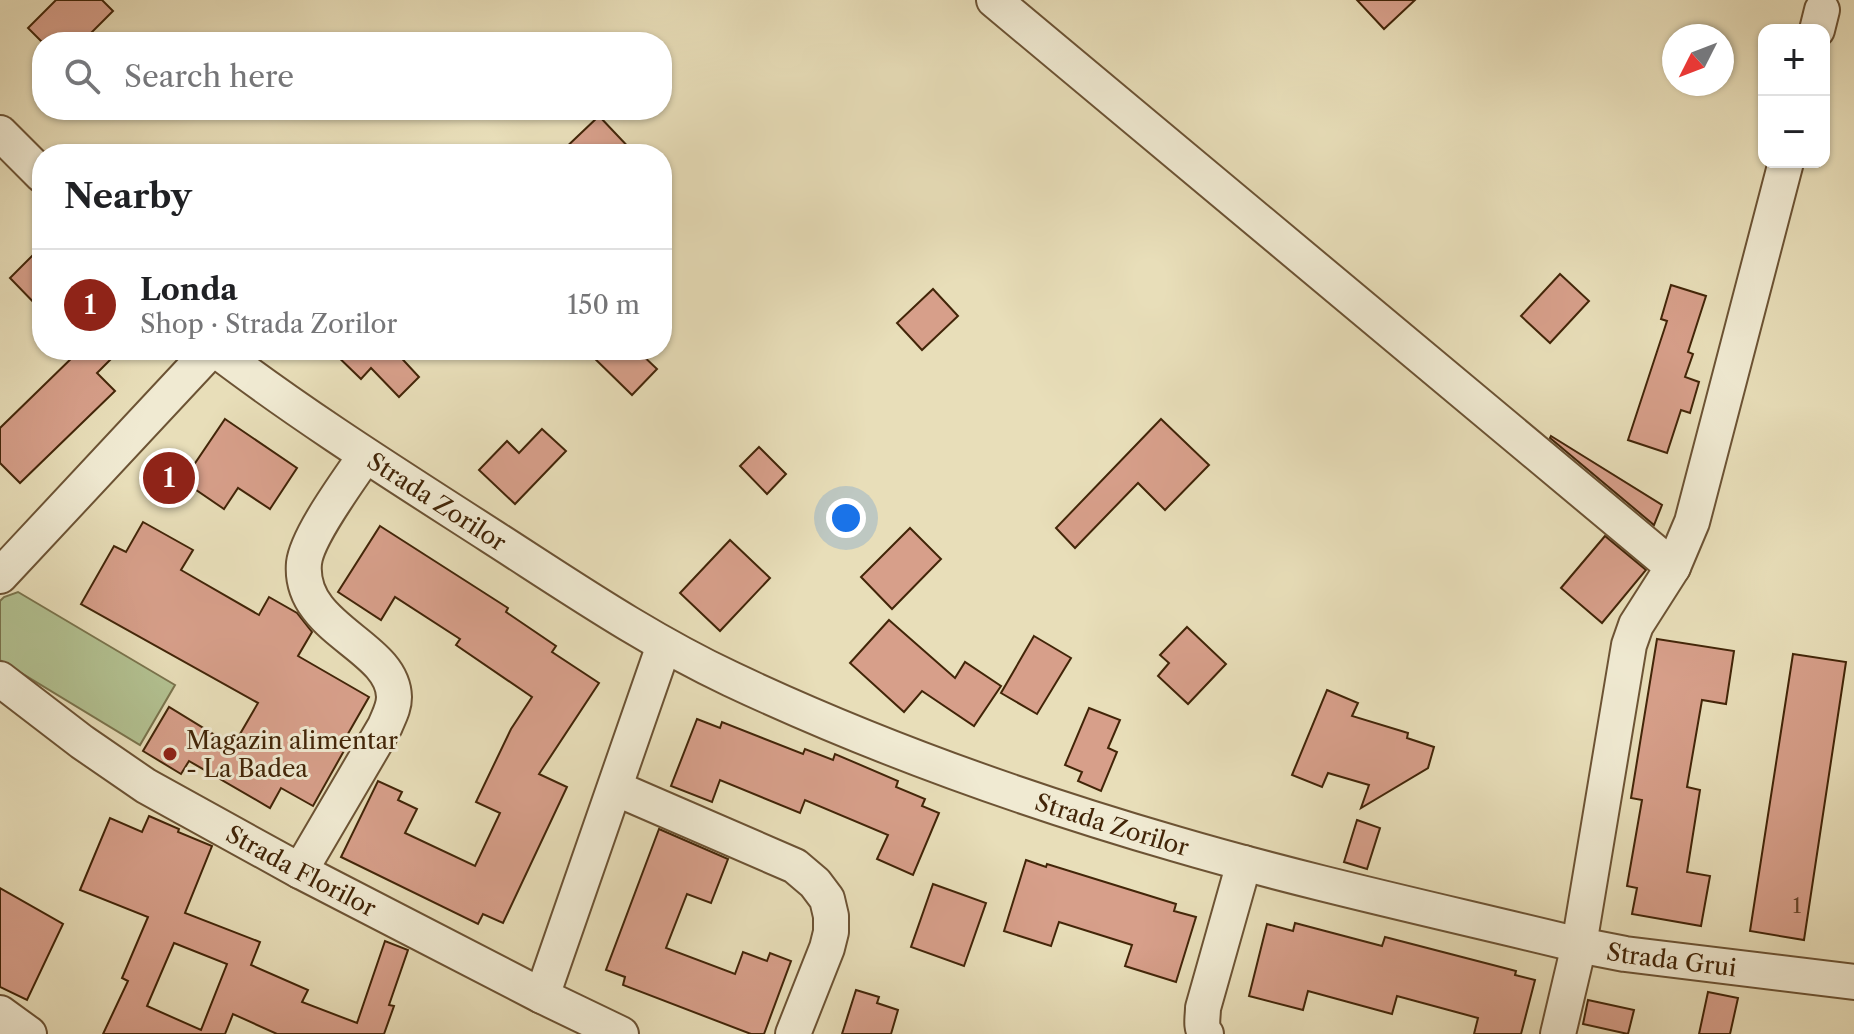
<!DOCTYPE html>
<html lang="en">
<head>
<meta charset="utf-8">
<style>
  body { margin:0; font-family:"Libre Caslon Text",serif; background:#f2f2f2; color:#202124 }
  .controls { position:absolute; right:24px; top:24px; display:grid; overflow:hidden; border-radius:16px; box-shadow:0 2px 6px #0004 }
  .controls button { width:72px; height:72px; display:grid; place-items:center; padding:0; border:0; border-bottom:2px solid #e0e0e0; background:#fff; color:#202124; font:40px sans-serif }
  .compass { position:absolute; left:1662px; top:24px; width:72px; height:72px; border-radius:50%; background:#fff; box-shadow:0 2px 6px #0004; rotate:228deg }
  .you { position:absolute; left:846px; top:518px; width:28px; height:28px; margin:-20px; border:6px solid #fff; border-radius:50%; background:#1a73e8; box-shadow:0 0 0 12px #1a73e833 }
  .badge { display:grid; place-items:center; width:52px; height:52px; border-radius:50%; background:#8f2418; color:#fff; font-size:26px; font-weight:700 }
  .pin { position:absolute; translate:-50% -50%; border:4px solid #fff; box-shadow:0 2px 8px #0006 }
  .list { margin:0; padding:0; list-style:none }
  h2 { display:flex; justify-content:space-between; align-items:center; height:104px; margin:0; padding:0 32px; font-size:34px }
  h2 small { font-size:26px; font-weight:400; color:#757577 }
  .list li { display:grid; grid-template-columns:52px 1fr auto; gap:24px; align-items:center; box-sizing:border-box; height:112px; padding:0 32px; border-top:2px solid #e0e0e0 }
  .list b { display:block; font-size:30px; white-space:nowrap }
  .list p { margin:0; font-size:26px; white-space:nowrap; color:#757577 }
  .list em { font-size:26px; font-style:normal; color:#757577 }
  .icon { flex:none; width:44px; height:44px; fill:none; stroke:currentColor; stroke-width:2; stroke-linecap:round; stroke-linejoin:round }
  .map { position:relative; flex:none; width:1854px; height:1034px; overflow:hidden }
  .search { position:absolute; background:#fff; box-shadow:0 2px 6px #0004; left:32px; top:32px; width:640px; height:88px; display:flex; align-items:center; gap:20px; box-sizing:border-box; padding:0 28px; border-radius:32px; color:#757577; font-size:30px }
  .panel { position:absolute; background:#fff; box-shadow:0 2px 6px #0004; left:32px; top:144px; width:640px; height:216px; border-radius:32px }
  .map>svg:first-child { display:block }
</style>
</head>
<body>
<div class="map">
<svg width="1854" height="1034" viewBox="0 0 1854 1034">
  <rect width="100%" height="100%" fill="#e8deb9"/>
  <filter id="stains"><feTurbulence type="fractalNoise" baseFrequency=".0025" numOctaves="4"/><feColorMatrix values="0 0 0 0 .2 0 0 0 0 .09 0 0 0 0 .02 0 0 0 .5 -.17"/></filter>
  <radialGradient id="worn" r=".72"><stop offset=".6" stop-color="#630" stop-opacity="0"/><stop offset="1" stop-color="#630" stop-opacity=".3"/></radialGradient>
  <polygon fill="#b3c292" stroke="#7a744d" stroke-width="2" points="18,592 175,685 140,745 0,660 0,601 4,597"/>
  <g fill="#d79f8a" stroke="#422508" stroke-width="2" fill-rule="evenodd">
    <polygon points="56,0 102,0 113,11 82,42 42,42 28,28"/>
    <polygon points="1357,0 1415,0 1384,29"/>
    <polygon points="599,116 635,154 559,154"/>
    <polygon points="42,246 42,311 10,278"/>
    <polygon points="1560,274 1589,301 1550,343 1521,316"/>
    <polygon points="1671,285 1706,296 1688,352 1693,354 1685,377 1699,382 1690,413 1681,410 1667,453 1628,440 1667,321 1661,319"/>
    <polygon points="933,289 958,316 922,350 897,323"/>
    <polygon points="80,350 120,350 97,373 115,391 20,483 0,463 0,428"/>
    <polygon points="331,350 394,350 419,377 399,397 371,368 361,379"/>
    <polygon points="586,350 637,350 657,369 632,395"/>
    <polygon points="225,419 297,468 270,509 238,488 224,509 183,481"/>
    <polygon points="1161,419 1209,465 1165,510 1138,483 1075,548 1056,528"/>
    <polygon points="542,429 566,451 515,504 479,470 507,441 519,453"/>
    <polygon points="1551,436 1662,505 1654,525 1550,438"/>
    <polygon points="759,447 786,474 767,494 740,466"/>
    <polygon points="143,522 193,550 181,570 259,615 269,597 297,613 312,632 298,656 369,697 341,746 345,749 313,806 281,788 270,808 189,761 181,774 143,751 169,707 233,746 258,703 81,604 114,546 126,552"/>
    <polygon points="380,526 508,608 506,612 556,646 552,652 599,683 539,774 567,787 503,923 483,914 478,924 341,857 378,781 402,792 398,800 417,809 405,833 475,866 500,813 476,802 511,729 532,697 456,645 460,639 395,597 381,620 338,592"/>
    <polygon points="910,528 941,559 892,609 861,577"/>
    <polygon points="1605,536 1646,570 1602,623 1561,588"/>
    <polygon points="730,540 770,578 720,631 680,593"/>
    <polygon points="889,620 955,678 965,662 1001,686 974,726 922,691 904,712 850,663"/>
    <polygon points="1187,627 1226,664 1188,704 1158,676 1169,663 1160,655"/>
    <polygon points="1034,636 1071,658 1037,714 1001,693"/>
    <polygon points="1657,639 1734,651 1726,704 1702,700 1687,787 1700,790 1687,872 1710,876 1701,926 1632,914 1637,888 1627,886 1642,800 1631,798"/>
    <polygon points="1793,654 1846,662 1804,940 1750,931"/>
    <polygon points="1327,690 1358,703 1352,716 1408,733 1407,738 1434,747 1428,768 1361,808 1369,785 1328,773 1322,787 1292,775"/>
    <polygon points="1089,708 1120,720 1108,748 1117,752 1101,791 1078,781 1082,772 1065,765"/>
    <polygon points="697,719 720,728 722,722 803,754 805,749 833,760 835,754 898,781 896,787 925,799 922,806 939,813 913,875 877,859 888,835 805,800 800,813 720,780 712,802 671,786"/>
    <path d="M149 816 179 829 178 832 212 846 185 913 260 942 251 965 308 990 302 1002 357 1023 385 941 408 950 389 1005 394 1006 384 1034H277L233 1014 225 1034H103L128 981 122 978 148 917 80 890 110 818 142 832ZM174 943 227 964 201 1030 147 1006Z"/>
    <polygon points="1357,820 1380,828 1367,869 1344,862"/>
    <polygon points="659,829 728,859 711,903 687,894 666,948 735,974 743,952 767,961 770,953 791,961 764,1034 751,1034 623,985 625,977 606,970"/>
    <polygon points="1026,860 1046,867 1047,864 1176,904 1174,911 1196,917 1176,982 1125,966 1132,945 1059,922 1051,946 1004,931"/>
    <polygon points="933,884 986,903 964,966 911,947"/>
    <polygon points="0,888 63,924 27,1000 0,987"/>
    <polygon points="1295,923 1382,946 1385,937 1516,971 1515,975 1535,980 1521,1034 1474,1034 1478,1018 1397,996 1392,1014 1308,991 1303,1010 1249,996 1267,924 1293,931"/>
    <polygon points="856,990 879,997 877,1003 898,1010 891,1034 842,1034"/>
    <polygon points="1708,992 1738,998 1730,1034 1699,1034"/>
    <polygon points="1588,1000 1634,1010 1628,1034 1583,1024"/>
  </g>
  <g fill="none" stroke-linecap="round" stroke-linejoin="round">
    <g stroke="#6c5334" stroke-width="38">
      <g id="street">
        <polyline points="994,0 1673,567"/>
        <polyline points="1817,30 1822,10"/>
        <polyline points="0,133 42,175"/>
        <path id="s1" d="M216 350C304 417 398 476 491 536 569 586 646 639 731 679 873 746 1024 800 1176 844 1309 883 1444 912 1579 945L1625 954 1854 982"/>
        <polyline points="0,576 211,350"/>
        <path id="s2" d="M0 679 82 742 146 786 300 871 542 996 621 1034"/>
        <polyline points="615,788 795,866 815,883 827,899 831,916 831,932 827,948 793,1034"/>
        <path d="M300 871 385 726C389 716 394 708 394 697 393 645 298 630 304 563 307 536 349 480 365 456"/>
        <polyline points="542,996 664,645"/>
        <polyline points="0,1013 29,1034"/>
        <path d="M1206 1034C1200 1027 1203 1017 1203 1008L1244 863"/>
        <polyline points="1558,1034 1579,945 1629,645 1636,625 1673,567 1692,522 1786,162"/>
      </g>
    </g>
    <use href="#street" stroke="#f0ead2" stroke-width="34"/>
  </g>
  <circle fill="#8f2418" stroke="#f0ead2" stroke-width="3" cx="170" cy="754" r="8"/>
  <g text-anchor="middle" dominant-baseline="central" stroke-width="6" stroke-linejoin="round" paint-order="stroke">
    <g font-size="20" fill="#674428">
      <text x="1797" y="906">1</text>
    </g>
    <g font-size="24" fill="#422508" stroke="#f0ead2">
      <text stroke="none"><textPath href="#s1" startOffset="268">Strada Zorilor</textPath></text>
      <text stroke="none"><textPath href="#s1" startOffset="1020">Strada Zorilor</textPath></text>
      <text stroke="none"><textPath href="#s2" startOffset="358">Strada Florilor</textPath></text>
      <text stroke="none"><textPath href="#s1" startOffset="1596">Strada Grui</textPath></text>
    </g>
    <g font-size="24" fill="#422508" stroke="#f0ead2" text-anchor="start">
      <text x="186" y="740">Magazin alimentar<tspan x="186" dy="28">- La Badea</tspan></text>
    </g>
  </g>
  <rect width="100%" height="100%" filter="url(#stains)"/>
  <rect width="100%" height="100%" fill="url(#worn)"/>
</svg>
<div class="controls">
<button>+</button>
<button>−</button>
</div>
<svg class="compass" viewBox="-18 -18 36 36"><path d="M0-13l5 13h-10z" fill="#e53935"/><path d="M0 13l5-13h-10z" fill="#757577"/></svg>
<div class="you"></div>
<div class="pin badge" style="left:169px;top:478px">1</div>
<div class="search"><svg class="icon" aria-label="search" viewBox="0 0 24 24"><circle cx="10" cy="10" r="6"/><path d="M15 15l6 6"/></svg>Search here</div>
<section class="panel">
<h2>Nearby<small></small></h2>
<ul class="list">
<li><span class="badge">1</span><div><b>Londa</b><p>Shop · Strada Zorilor</p></div><em>150 m</em></li>
</ul>
</section>
</div>
</body>
</html>
